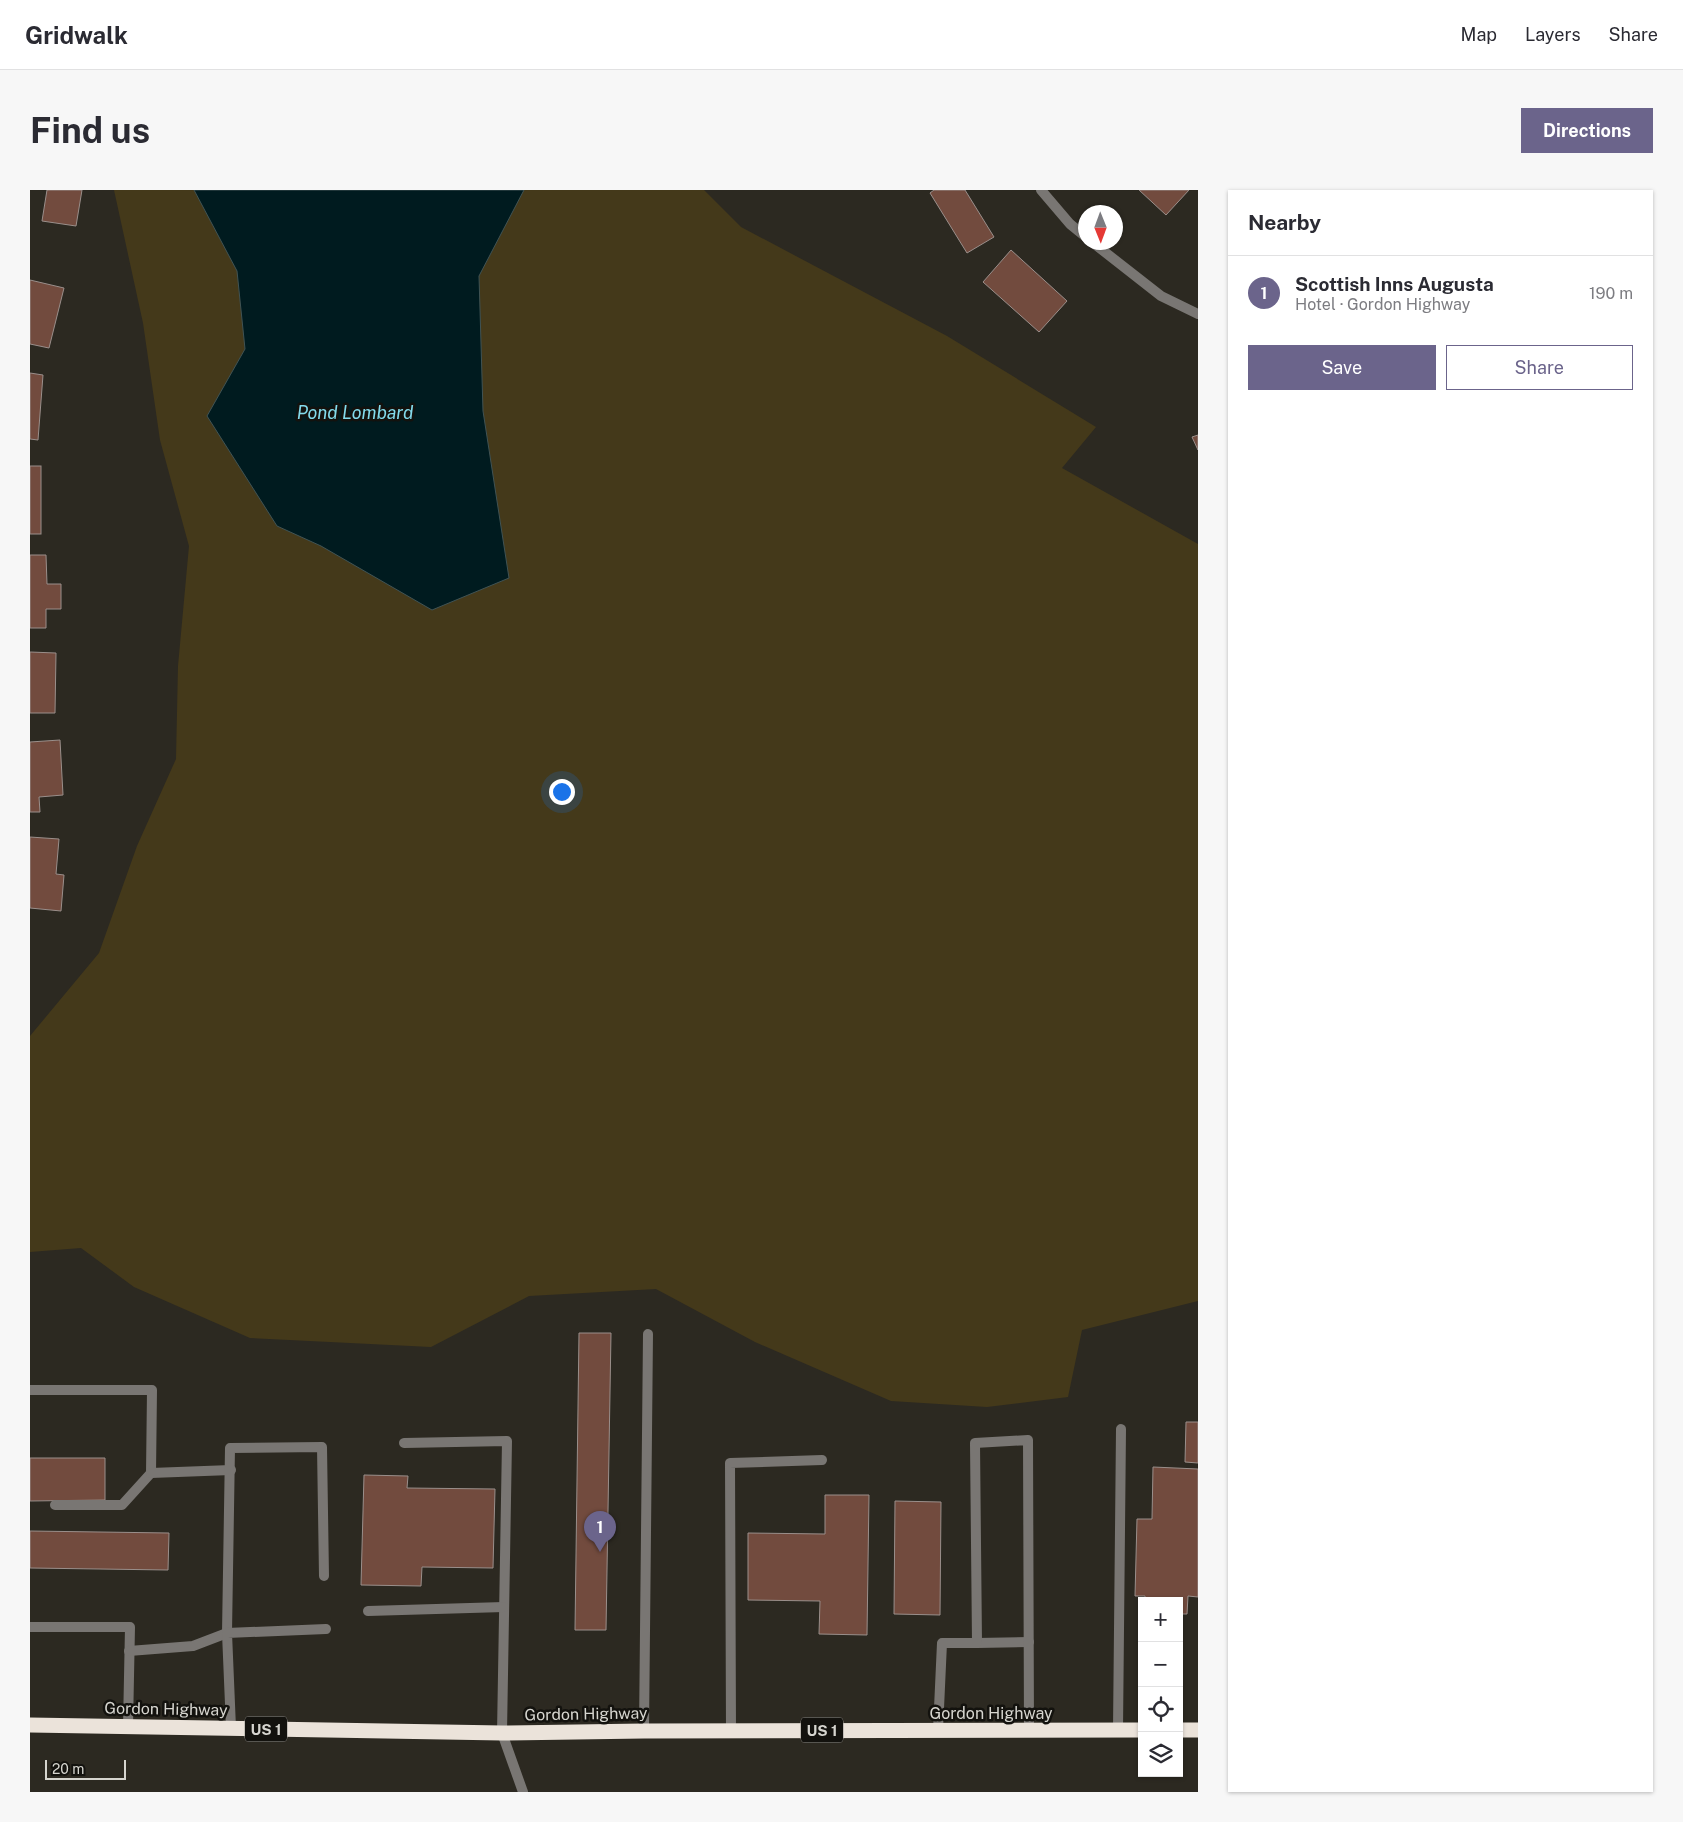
<!DOCTYPE html>
<html lang="en">
<head>
<meta charset="utf-8">
<style>
  body { margin:0; font-family:"Public Sans",sans-serif; background:#f7f7f7; color:#2b2b33 }
  .controls { position:absolute; right:15px; bottom:15px; display:grid; overflow:hidden; border-radius:0px; box-shadow:0 1px 4px #0004 }
  .controls button { width:45px; height:45px; display:grid; place-items:center; padding:0; border:0; border-bottom:1px solid #e1e1e2; background:#fff; color:#2b2b33; font:25px sans-serif }
  .compass { position:absolute; left:1048px; top:15px; width:45px; height:45px; border-radius:50%; background:#fff; box-shadow:0 1px 4px #0004; rotate:179deg }
  .scale { position:absolute; left:15px; bottom:12px; width:81px; box-sizing:border-box; padding-left:5px; border:2px solid #d6d5cf; border-top:0; font-size:14px; line-height:18px; white-space:nowrap; color:#d6d5cf; -webkit-text-stroke:4px #13120e; paint-order:stroke }
  .you { position:absolute; left:531px; top:601px; width:18px; height:18px; margin:-12px; border:4px solid #fff; border-radius:50%; background:#1a73e8; box-shadow:0 0 0 8px #1a73e833 }
  .badge { display:grid; place-items:center; width:32px; height:32px; border-radius:50%; background:#6b648b; color:#fff; font-size:16px; font-weight:700 }
  .pin { position:absolute; translate:-50% -41px; filter:drop-shadow(0 1px 2px #0008) }
  .pin::after { content:''; position:absolute; top:26px; width:18px; height:15px; background:inherit; clip-path:polygon(0 0,100% 0,50% 100%) }
  .list { margin:0; padding:0; list-style:none }
  h2 { display:flex; justify-content:space-between; align-items:center; height:65px; margin:0; padding:0 20px; font-size:21px }
  h2 small { font-size:16px; font-weight:400; color:#7c7c81 }
  .list li { display:grid; grid-template-columns:32px 1fr auto; gap:15px; align-items:center; box-sizing:border-box; height:75px; padding:0 20px; border-top:1px solid #e1e1e2 }
  .list b { display:block; font-size:19px; white-space:nowrap }
  .list p { margin:0; font-size:16px; white-space:nowrap; color:#7c7c81 }
  .list em { font-size:16px; font-style:normal; color:#7c7c81 }
  .actions { display:flex; gap:10px; padding:15px 20px }
  .actions a { flex:1; padding:11px 0; border:1px solid #6b648b; border-radius:0px; text-align:center; font-size:18px; color:#6b648b }
  .actions .main { background:#6b648b; color:#fff }
  .icon { flex:none; width:28px; height:28px; fill:none; stroke:currentColor; stroke-width:2; stroke-linecap:round; stroke-linejoin:round }
  .map { position:relative; flex:none; width:1168px; height:1602px; overflow:hidden; border-radius:0px }
  header { display:flex; align-items:center; gap:30px; box-sizing:border-box; height:70px; padding:0 25px; background:#fff; border-bottom:1px solid #e1e1e2 }
  header strong { font-size:24px }
  nav { display:flex; gap:28px; margin-inline-start:auto; font-size:18px }
  .intro { display:flex; align-items:center; justify-content:space-between; box-sizing:border-box; height:120px; padding:0 30px }
  h1 { margin:0; font-size:35px }
  .button { padding:12px 22px; border-radius:0px; background:#6b648b; color:#fff; font-size:18px; font-weight:700 }
  main { display:flex; gap:30px; padding:0 30px }
  aside { flex:1; background:#fff; border-radius:0px; box-shadow:0 1px 4px #0004 }
  .map>svg:first-child { display:block }
</style>
</head>
<body>
<header>
<strong>Gridwalk</strong>
<nav><a>Map</a><a>Layers</a><a>Share</a></nav>
</header>
<div class="intro"><h1>Find us</h1><a class="button">Directions</a></div>
<main>
<div class="map">
<svg width="1168" height="1602" viewBox="0 0 1168 1602">
  <rect width="100%" height="100%" fill="#2c2921"/>
  <polygon fill="#44391a" points="84,0 674,0 711,37 917,146 1066,237 1032,278 1168,354 1168,1111 1052,1140 1038,1207 957,1217 861,1211 725,1152 626,1099 499,1106 401,1157 220,1148 104,1097 51,1058 0,1062 0,846 69,763 107,656 146,569 148,476 159,356 130,250 113,133"/>
  <polygon fill="#001b1f" stroke="#405354" points="164,0 494,0 449,86 453,221 479,388 402,420 291,356 247,336 177,226 215,159 207,81"/>
  <g fill="#724b3e" stroke="#9a8f8b">
    <polygon points="17,0 52,0 46,36 12,31"/>
    <polygon points="904,0 935,0 964,47 937,63 900,3"/>
    <polygon points="1109,0 1159,0 1136,25"/>
    <polygon points="981,60 1037,111 1009,142 953,92"/>
    <polygon points="0,90 34,98 19,158 0,154"/>
    <polygon points="0,183 13,185 8,250 0,249"/>
    <polygon points="1168,245 1168,260 1162,247"/>
    <rect x="0" y="276" width="11" height="68"/>
    <polygon points="0,365 16,365 17,394 31,394 31,419 16,419 16,438 0,438"/>
    <polygon points="0,462 26,463 25,523 0,523"/>
    <polygon points="30,550 33,605 9,607 10,622 0,622 0,552"/>
    <polygon points="0,647 29,649 26,684 34,685 31,721 0,718"/>
    <polygon points="549,1143 581,1143 576,1440 545,1440"/>
    <polygon points="1156,1232 1168,1232 1168,1273 1155,1272"/>
    <polygon points="0,1268 75,1268 75,1310 0,1311"/>
    <polygon points="1123,1277 1168,1279 1168,1407 1158,1406 1157,1424 1149,1424 1149,1411 1115,1411 1115,1406 1105,1406 1107,1329 1122,1329"/>
    <polygon points="334,1285 378,1286 377,1298 465,1299 463,1378 392,1377 391,1396 331,1395"/>
    <polygon points="795,1305 839,1305 837,1445 789,1444 790,1411 718,1410 718,1343 795,1344"/>
    <polygon points="865,1311 911,1312 910,1425 864,1424"/>
    <polygon points="0,1341 139,1343 138,1380 0,1378"/>
  </g>
  <g fill="none" stroke-linecap="round" stroke-linejoin="round">
    <g stroke="#797673" stroke-width="10">
      <polyline points="0,1200 122,1200 121,1283 92,1315 25,1315"/>
      <polyline points="374,1253 477,1251 472,1543 493,1602"/>
      <polyline points="121,1283 201,1280"/>
      <polyline points="338,1421 474,1417"/>
      <polyline points="0,1437 100,1437 98,1536"/>
      <polyline points="947,1453 999,1452"/>
      <polyline points="99,1461 163,1456 197,1443 200,1258 292,1257 294,1386"/>
      <polyline points="201,1538 197,1443 296,1439"/>
      <polyline points="908,1540 912,1453 947,1453 945,1253 998,1250 999,1540"/>
      <polyline points="1088,1540 1091,1239"/>
      <polyline points="614,1541 618,1144"/>
      <polyline points="701,1541 700,1273 792,1270"/>
    </g>
    <g stroke="#797673" stroke-width="10">
      <polyline points="1011,0 1040,34 1056,47"/>
      <polyline points="1062,52 1131,106 1168,124"/>
    </g>
    <g stroke="#ebe3da" stroke-width="15">
      <polyline points="0,1535 472,1543 614,1541 1112,1540"/>
      <polyline points="1149,1540 1168,1540"/>
    </g>
  </g>
  <g text-anchor="middle" dominant-baseline="central" stroke-width="5" stroke-linejoin="round" paint-order="stroke">
    <g fill="#13120e" stroke="#9c9a95" stroke-width="1">
      <rect x="215" y="1526.5" width="42" height="25" rx="4"/>
      <rect x="771" y="1527.5" width="42" height="25" rx="4"/>
    </g>
    <g font-size="15" font-weight="bold" fill="#d6d5cf">
      <text x="236" y="1539">US 1</text>
      <text x="792" y="1540">US 1</text>
    </g>
    <g font-size="16" fill="#d6d5cf" stroke="#13120e">
      <text transform="translate(136 1519) rotate(1)">Gordon Highway</text>
      <text x="961" y="1523">Gordon Highway</text>
      <text transform="translate(556 1524) rotate(-1)">Gordon Highway</text>
    </g>
    <g font-size="18" font-style="italic" fill="#83dbec" stroke="#13120e">
      <text x="325" y="222">Pond Lombard</text>
    </g>
  </g>
</svg>
<div class="controls">
<button>+</button>
<button>−</button>
<button><svg class="icon" aria-label="locate" viewBox="0 0 24 24"><circle cx="12" cy="12" r="6"/><path d="M12 2v4M12 18v4M2 12h4M18 12h4"/></svg></button>
<button><svg class="icon" aria-label="layers" viewBox="0 0 24 24"><path d="M12 4l9 5-9 5-9-5zM3 14l9 5 9-5"/></svg></button>
</div>
<svg class="compass" viewBox="-18 -18 36 36"><path d="M0-13l5 13h-10z" fill="#e53935"/><path d="M0 13l5-13h-10z" fill="#7c7c81"/></svg>
<div class="scale">20 m</div>
<div class="you"></div>
<div class="pin badge" style="left:570px;top:1362px">1</div>
</div>
<aside>
<h2>Nearby<small></small></h2>
<ul class="list">
<li><span class="badge">1</span><div><b>Scottish Inns Augusta</b><p>Hotel · Gordon Highway</p></div><em>190 m</em></li>
</ul>
<div class="actions"><a class="main">Save</a><a>Share</a></div>
</aside>
</main>
</body>
</html>
